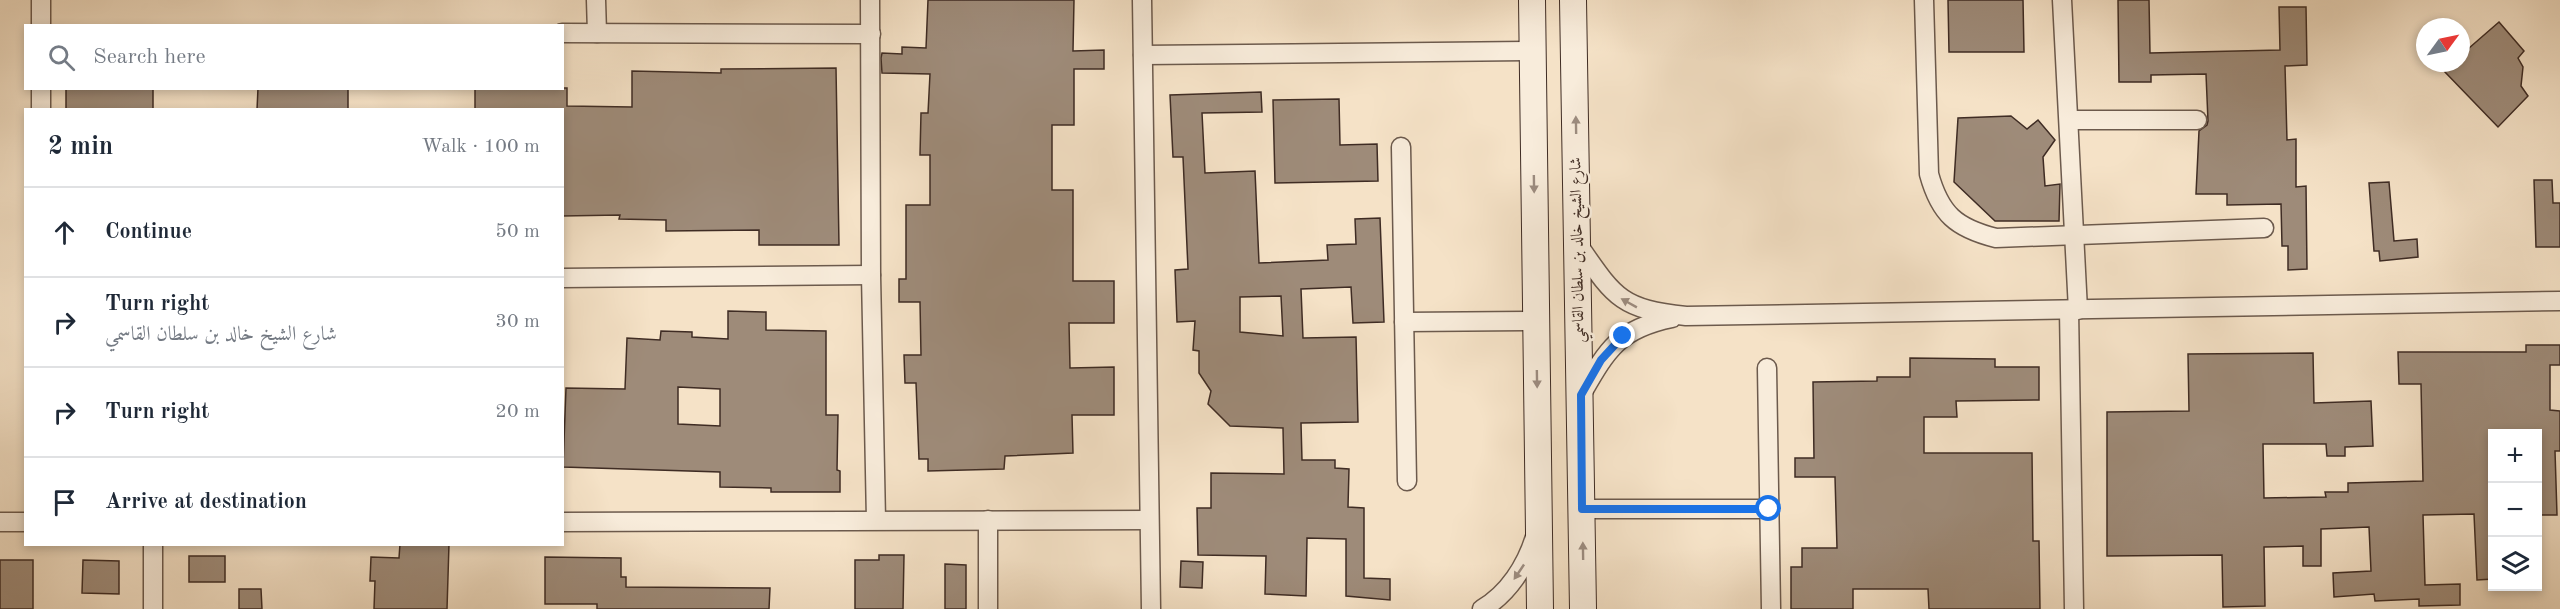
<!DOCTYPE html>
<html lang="en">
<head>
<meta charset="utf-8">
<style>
  body { margin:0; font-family:"Old Standard TT",Amiri,serif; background:#f2f2f3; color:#1f2937 }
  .controls { position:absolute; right:18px; bottom:18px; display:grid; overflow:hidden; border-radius:0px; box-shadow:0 3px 9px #0003 }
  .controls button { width:54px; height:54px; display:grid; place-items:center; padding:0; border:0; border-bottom:2px solid #e0e1e3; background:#fff; color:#1f2937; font:30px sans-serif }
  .compass { position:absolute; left:2416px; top:18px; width:54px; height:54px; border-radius:50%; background:#fff; box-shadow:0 3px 9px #0003; rotate:57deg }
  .stop { position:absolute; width:18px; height:18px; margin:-14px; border:4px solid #1a73e8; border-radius:50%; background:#fff }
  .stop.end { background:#1a73e8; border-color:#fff; box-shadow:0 2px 6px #0008 }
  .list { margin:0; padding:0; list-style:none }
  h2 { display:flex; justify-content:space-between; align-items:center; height:78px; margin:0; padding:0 24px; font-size:26px }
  h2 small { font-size:20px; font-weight:400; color:#747a83 }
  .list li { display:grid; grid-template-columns:39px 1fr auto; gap:18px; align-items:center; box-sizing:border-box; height:90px; padding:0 24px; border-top:2px solid #e0e1e3 }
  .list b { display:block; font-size:22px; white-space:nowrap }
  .list p { margin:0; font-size:20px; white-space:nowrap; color:#747a83 }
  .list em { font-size:20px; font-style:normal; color:#747a83 }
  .icon { flex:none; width:33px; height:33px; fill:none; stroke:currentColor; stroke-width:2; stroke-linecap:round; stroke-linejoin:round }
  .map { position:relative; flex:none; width:2560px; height:609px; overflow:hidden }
  .search { position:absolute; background:#fff; box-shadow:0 3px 9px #0003; left:24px; top:24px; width:540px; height:66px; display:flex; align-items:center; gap:15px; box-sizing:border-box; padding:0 21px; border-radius:0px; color:#747a83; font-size:22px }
  .panel { position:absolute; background:#fff; box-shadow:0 3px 9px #0003; left:24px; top:108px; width:540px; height:438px; border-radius:0px }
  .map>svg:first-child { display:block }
</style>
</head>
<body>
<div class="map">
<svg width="2560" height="609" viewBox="0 0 2560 609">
  <rect width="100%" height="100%" fill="#f5e2c7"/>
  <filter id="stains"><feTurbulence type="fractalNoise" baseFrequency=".00333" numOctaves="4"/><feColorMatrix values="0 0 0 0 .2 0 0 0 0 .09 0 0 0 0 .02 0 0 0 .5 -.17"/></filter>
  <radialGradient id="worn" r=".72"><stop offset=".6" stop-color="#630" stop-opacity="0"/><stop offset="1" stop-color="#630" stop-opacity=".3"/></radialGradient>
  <g fill="#9e8b79" stroke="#3f2c24" stroke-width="1.5" fill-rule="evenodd">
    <polygon points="928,0 1074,0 1073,51 1104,50 1104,69 1074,69 1074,125 1052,125 1052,190 1073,190 1073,281 1114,281 1114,323 1069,323 1070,368 1114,367 1114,415 1072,415 1073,453 1005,456 1004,469 928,471 928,459 919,459 916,383 905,383 904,355 921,355 920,302 899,302 899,279 906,279 906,205 930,205 930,155 920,155 921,113 928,113 930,74 882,73 881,58 882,53 902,54 902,47 926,48"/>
    <polygon points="1948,0 2023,0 2024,52 1949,52"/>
    <polygon points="2118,0 2149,0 2150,53 2280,50 2279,7 2306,7 2307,65 2285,66 2287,140 2296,139 2296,187 2306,186 2307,269 2288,270 2288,246 2282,246 2281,204 2227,205 2227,194 2196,194 2199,131 2207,125 2208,121 2206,74 2151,75 2151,82 2119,82"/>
    <polygon points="2499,22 2524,51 2518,58 2523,67 2521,86 2528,96 2498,127 2444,71 2452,63 2461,63 2461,55"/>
    <polygon points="836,68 839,245 759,245 759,230 666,231 666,220 619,219 620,215 562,216 562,110 475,110 475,88 567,88 567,106 632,107 632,71 721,73 721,69"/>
    <rect x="66" y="88" width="87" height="22"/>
    <polygon points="258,88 348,88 348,110 257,110"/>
    <path d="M1261 92 1262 112 1202 113 1205 173 1255 171 1259 263 1328 260 1327 245 1356 244 1355 219 1380 218 1384 322 1353 323 1351 287 1301 289 1303 338 1356 337 1358 422 1301 423 1302 460H1335V468L1349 469 1348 507 1364 508V578L1390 579V600L1346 596V539L1307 538 1306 596 1265 594 1266 556 1198 555 1197 508H1211V473L1284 474 1283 428 1230 426 1208 404 1211 391 1199 373V351L1193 350 1195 321 1177 322 1175 270 1188 269 1183 157H1173L1170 95ZM1281 296 1283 336 1240 332V297Z"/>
    <polygon points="1339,99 1340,145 1377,144 1378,181 1275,183 1273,100"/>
    <polygon points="2011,116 2027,129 2038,120 2055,140 2043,157 2045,186 2060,184 2059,221 1995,221 1954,182 1958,118"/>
    <polygon points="2534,180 2552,180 2553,203 2560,203 2560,247 2536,247"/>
    <polygon points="2389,182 2394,241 2417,239 2418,257 2380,261 2379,251 2374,251 2369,183"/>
    <path d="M728 311 766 312V330L826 331V415H838L837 470 840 471V492H771V488L720 487V472L563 467 566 388 625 389 627 338 660 340 661 331 692 332V337L728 339ZM678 387 720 389V426L678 424Z"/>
    <polygon points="2526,345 2560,345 2560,365 2550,365 2550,410 2560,411 2560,451 2555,451 2557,515 2540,515 2538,434 2493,434 2493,579 2477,580 2474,514 2423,515 2425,585 2460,584 2460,605 2419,606 2419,599 2375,601 2374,594 2334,597 2333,573 2371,571 2369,527 2321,529 2321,566 2303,566 2303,546 2264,547 2265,606 2223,607 2222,555 2107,556 2107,412 2189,411 2188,354 2313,353 2314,403 2371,401 2373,446 2345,447 2345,456 2327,456 2326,444 2263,444 2264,498 2326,497 2325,492 2348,492 2348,483 2423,481 2421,384 2399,384 2398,352 2526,352"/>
    <polygon points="1910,358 1995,359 1995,367 2039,367 2039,400 1956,401 1957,417 1924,417 1924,453 2032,453 2033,541 2039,541 2040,609 1929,609 1928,589 1853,589 1853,609 1791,609 1791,567 1802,567 1802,548 1837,548 1835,477 1795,477 1795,458 1814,458 1813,382 1877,381 1877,377 1910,377"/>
    <polygon points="400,544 449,544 447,609 374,609 375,581 370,581 371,557 399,558"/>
    <polygon points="879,555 904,555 903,609 855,609 855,560 879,560"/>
    <rect x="189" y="556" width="36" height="26"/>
    <polygon points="545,557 621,558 621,577 626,577 626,587 770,588 769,609 597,609 597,604 545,604"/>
    <rect x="0" y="560" width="33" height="49"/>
    <polygon points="83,560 119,561 119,594 82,593"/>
    <polygon points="1181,561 1203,562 1202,588 1180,587"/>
    <polygon points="945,564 966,565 966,609 945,609"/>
    <polygon points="239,589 261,589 262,609 239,609"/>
  </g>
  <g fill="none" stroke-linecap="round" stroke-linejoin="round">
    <g stroke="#6c5a4d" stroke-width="21">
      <g id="street">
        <polyline points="596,0 597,33"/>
        <polyline points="870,0 871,275 876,520"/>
        <polyline points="1142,0 1151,609"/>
        <path d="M1924 0 1929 174C1940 214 1956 228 1996 238L2264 228"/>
        <polyline points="2062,0 2078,310"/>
        <polyline points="41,26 41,0"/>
        <polyline points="562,33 871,34"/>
        <polyline points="1143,55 1533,51"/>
        <polyline points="41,88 41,110"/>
        <polyline points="2069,120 2197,120"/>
        <polyline points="1401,147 1407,481"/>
        <path d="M1579 246C1615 298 1621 309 1686 316L2560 301"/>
        <polyline points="562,278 871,275"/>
        <polyline points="2069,310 2074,609"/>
        <polyline points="1404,322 1536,321"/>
        <polyline points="1767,368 1771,609"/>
        <path d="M1581 395C1607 350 1618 329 1672 318"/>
        <polyline points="1582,509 1769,509"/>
        <polyline points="988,520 988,609"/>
        <polyline points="0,522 26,522"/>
        <polyline points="562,522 1149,520"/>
        <polyline points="153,609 153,544"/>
        <path d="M1482 609C1508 594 1526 566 1535 537"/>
      </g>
    </g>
    <g stroke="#3f2c24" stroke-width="28">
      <g id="secondary">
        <polyline points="1532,0 1540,609"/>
        <polyline points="1573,0 1583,609"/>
      </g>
    </g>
    <use href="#street" stroke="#f8ecdb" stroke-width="18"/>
    <use href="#secondary" stroke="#f8ecdb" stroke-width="26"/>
  </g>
  <defs><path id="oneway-solid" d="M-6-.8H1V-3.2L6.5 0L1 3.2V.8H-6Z" transform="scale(1.5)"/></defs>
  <g fill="#9c8c80">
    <use href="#oneway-solid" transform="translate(1576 125) rotate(-91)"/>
    <use href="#oneway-solid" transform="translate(1534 184) rotate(89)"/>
    <use href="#oneway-solid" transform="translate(1629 303) rotate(-151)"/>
    <use href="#oneway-solid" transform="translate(1537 379) rotate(89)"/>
    <use href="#oneway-solid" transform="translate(1583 551) rotate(-91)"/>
    <use href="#oneway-solid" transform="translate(1519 572) rotate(124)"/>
  </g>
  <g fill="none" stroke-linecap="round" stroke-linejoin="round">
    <polyline stroke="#1a73e8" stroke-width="8" points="1623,336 1601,360 1581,395 1582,509 1769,509"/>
  </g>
  <g text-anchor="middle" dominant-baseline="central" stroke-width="5" stroke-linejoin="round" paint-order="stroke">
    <g font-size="16" fill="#3f2c24" stroke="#f8ecdb">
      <text transform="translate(1578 250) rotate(-91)">شارع الشيخ خالد بن سلطان القاسمي</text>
    </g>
  </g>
  <rect width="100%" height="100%" filter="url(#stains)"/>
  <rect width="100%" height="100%" fill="url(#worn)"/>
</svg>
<div class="controls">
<button>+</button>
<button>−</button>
<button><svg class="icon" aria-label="layers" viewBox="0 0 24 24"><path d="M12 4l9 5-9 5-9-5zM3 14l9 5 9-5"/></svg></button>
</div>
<svg class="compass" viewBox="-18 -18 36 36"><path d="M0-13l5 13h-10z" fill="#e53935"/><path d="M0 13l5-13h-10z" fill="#747a83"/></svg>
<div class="stop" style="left:1769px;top:509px"></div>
<div class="stop end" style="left:1623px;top:336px"></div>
<div class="search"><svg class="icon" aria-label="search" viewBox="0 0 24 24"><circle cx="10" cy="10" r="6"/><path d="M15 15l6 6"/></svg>Search here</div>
<section class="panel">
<h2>2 min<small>Walk · 100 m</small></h2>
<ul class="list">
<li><svg class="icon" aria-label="ahead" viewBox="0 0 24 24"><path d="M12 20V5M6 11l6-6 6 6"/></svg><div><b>Continue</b></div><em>50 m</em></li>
<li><svg class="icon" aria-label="right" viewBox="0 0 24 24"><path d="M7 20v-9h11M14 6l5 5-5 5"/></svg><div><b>Turn right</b><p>شارع الشيخ خالد بن سلطان القاسمي</p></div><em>30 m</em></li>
<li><svg class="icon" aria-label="right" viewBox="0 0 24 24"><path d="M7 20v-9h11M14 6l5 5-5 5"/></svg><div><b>Turn right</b></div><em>20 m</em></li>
<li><svg class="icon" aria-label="arrive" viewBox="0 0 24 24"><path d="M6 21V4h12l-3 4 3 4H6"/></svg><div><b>Arrive at destination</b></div></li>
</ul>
</section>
</div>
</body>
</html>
